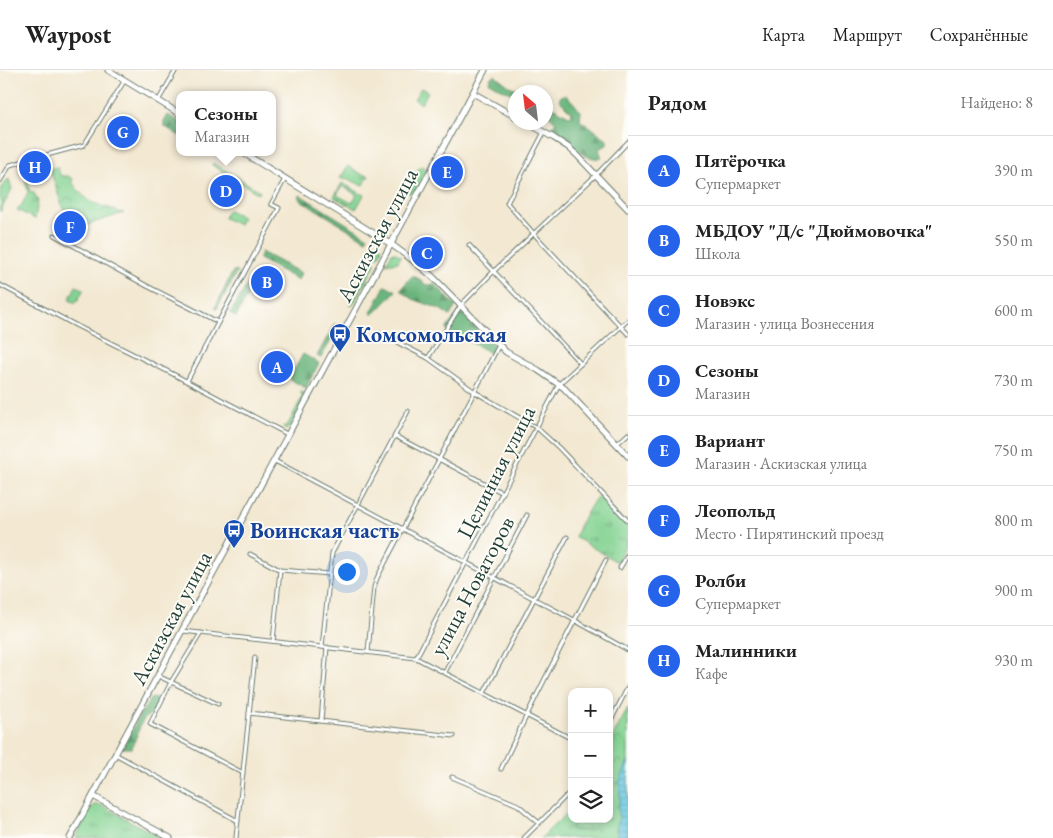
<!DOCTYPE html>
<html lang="ru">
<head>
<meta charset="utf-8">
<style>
  body { margin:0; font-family:"EB Garamond",serif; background:#f2f2f2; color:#222 }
  .controls { position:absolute; right:15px; bottom:15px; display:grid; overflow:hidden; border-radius:10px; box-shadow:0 2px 8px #0003 }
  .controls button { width:45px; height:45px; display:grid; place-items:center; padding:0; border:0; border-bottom:1px solid #e0e0e0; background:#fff; color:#222; font:25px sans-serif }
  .compass { position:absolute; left:508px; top:15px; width:45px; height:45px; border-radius:50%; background:#fff; box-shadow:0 2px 8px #0003; rotate:332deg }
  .you { position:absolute; left:346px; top:501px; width:18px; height:18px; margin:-12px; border:4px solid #fff; border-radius:50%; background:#1a73e8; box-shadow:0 0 0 8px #1a73e833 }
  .badge { display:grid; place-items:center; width:32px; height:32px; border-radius:50%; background:#2563eb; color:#fff; font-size:16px; font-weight:700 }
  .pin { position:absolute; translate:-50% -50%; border:2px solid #fff; box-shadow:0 1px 5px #0006 }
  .popup { position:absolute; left:176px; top:21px; width:100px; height:65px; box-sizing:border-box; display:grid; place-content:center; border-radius:10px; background:#fff; filter:drop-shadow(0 1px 4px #0005); font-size:16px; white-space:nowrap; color:#767676 }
  .popup b { font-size:19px; color:#222 }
  .popup::after { content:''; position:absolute; left:50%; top:100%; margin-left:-10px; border:10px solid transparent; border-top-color:#fff }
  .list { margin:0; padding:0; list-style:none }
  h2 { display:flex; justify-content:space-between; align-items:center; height:65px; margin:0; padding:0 20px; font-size:21px }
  h2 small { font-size:16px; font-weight:400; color:#767676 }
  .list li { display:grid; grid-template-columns:32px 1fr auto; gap:15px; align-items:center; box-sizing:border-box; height:70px; padding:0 20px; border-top:1px solid #e0e0e0 }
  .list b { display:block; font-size:19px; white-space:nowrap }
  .list p { margin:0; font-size:16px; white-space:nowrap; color:#767676 }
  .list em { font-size:16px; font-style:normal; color:#767676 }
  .icon { flex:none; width:28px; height:28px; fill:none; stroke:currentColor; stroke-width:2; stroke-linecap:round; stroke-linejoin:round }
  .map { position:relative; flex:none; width:628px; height:768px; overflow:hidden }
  header { display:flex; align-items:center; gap:30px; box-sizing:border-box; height:70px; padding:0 25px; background:#fff; border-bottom:1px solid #e0e0e0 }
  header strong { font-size:24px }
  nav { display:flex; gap:28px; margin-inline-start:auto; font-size:18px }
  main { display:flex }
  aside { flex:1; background:#fff }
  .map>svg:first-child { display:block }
</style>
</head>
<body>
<header>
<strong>Waypost</strong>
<nav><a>Карта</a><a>Маршрут</a><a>Сохранённые</a></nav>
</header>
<main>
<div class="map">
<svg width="628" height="768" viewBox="0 0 628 768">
  <defs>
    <pattern id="grass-tufts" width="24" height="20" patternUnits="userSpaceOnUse" patternTransform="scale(1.25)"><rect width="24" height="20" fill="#84d393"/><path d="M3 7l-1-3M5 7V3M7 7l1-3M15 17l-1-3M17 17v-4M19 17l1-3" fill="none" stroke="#6bac79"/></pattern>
    <pattern id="forest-firs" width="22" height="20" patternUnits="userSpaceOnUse" patternTransform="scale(1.25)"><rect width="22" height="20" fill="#6bb57d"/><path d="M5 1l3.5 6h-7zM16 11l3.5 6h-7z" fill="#579467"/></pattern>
    <pattern id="park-crowns" width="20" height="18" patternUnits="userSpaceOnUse" patternTransform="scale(1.25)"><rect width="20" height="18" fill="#84d393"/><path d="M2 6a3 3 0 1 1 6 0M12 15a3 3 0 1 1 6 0" fill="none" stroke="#6bac79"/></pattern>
    <pattern id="water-rules" width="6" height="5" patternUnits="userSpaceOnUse" patternTransform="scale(1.25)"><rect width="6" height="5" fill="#61c4de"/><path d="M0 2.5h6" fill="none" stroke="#4fa0b5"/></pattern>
  </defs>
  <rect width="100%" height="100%" fill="#fdfcf7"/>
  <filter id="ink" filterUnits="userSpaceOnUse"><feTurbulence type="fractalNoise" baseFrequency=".02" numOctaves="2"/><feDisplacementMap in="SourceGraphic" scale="10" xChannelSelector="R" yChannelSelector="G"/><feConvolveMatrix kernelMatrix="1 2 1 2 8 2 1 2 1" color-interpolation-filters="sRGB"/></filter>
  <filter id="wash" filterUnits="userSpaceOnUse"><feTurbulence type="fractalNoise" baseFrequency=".0096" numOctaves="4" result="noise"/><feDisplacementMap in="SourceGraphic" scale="20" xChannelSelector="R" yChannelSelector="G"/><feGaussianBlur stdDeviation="1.12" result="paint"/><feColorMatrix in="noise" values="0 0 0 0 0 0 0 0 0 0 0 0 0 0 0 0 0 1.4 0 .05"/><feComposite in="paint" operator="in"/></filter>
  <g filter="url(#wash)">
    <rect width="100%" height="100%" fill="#f3e8d1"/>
    <g fill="url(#grass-tufts)" stroke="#528864" fill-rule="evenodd">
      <polygon points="213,93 260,121 259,124 212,95"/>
      <polygon points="24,95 29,111 28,113 30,122 34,123 38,131 35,149 17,140 19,137 21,137 28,122 25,108 26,107 23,98"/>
      <polygon points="348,96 361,104 369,106 365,112 365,114 361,115 346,108 344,110 340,108"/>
      <path d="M423 96 426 100C422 108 418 118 411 124L406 122 419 98Z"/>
      <path d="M9 109 12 119 0 142V135L1 132 0 131C0 121 0 115 9 109Z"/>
      <path d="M342 113 364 125 356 139 334 127ZM342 116 357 125 352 133 337 125Z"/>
      <polygon points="375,173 382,178 380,184 378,187 369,183"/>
      <polygon points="394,182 401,186 398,192 385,194 392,183"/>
      <polygon points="374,191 375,192 375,195 353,235 350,236 350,235 371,195"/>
      <polygon points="301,322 304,323 307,326 290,357 286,360 284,359 283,356 287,356 303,326 301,324"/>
      <polygon points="597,426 628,455 628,470 617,492 575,467 580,454"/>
      <polygon points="94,735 101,735 161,768 76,768 89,740"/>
    </g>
    <g fill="url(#forest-firs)" stroke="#457958">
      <polygon points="495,5 509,16 527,22 516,22 515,25 499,18 489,12 491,7"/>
      <path d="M565 25C572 29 575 36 581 41L580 51 588 55 607 70V75L599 79 602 88 599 89 585 86 558 64 550 60 551 56 556 53 550 46 546 44V33L569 46 571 44 570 41 559 30 561 26Z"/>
      <polygon points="168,45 180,52 180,66 164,56 164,51"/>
      <polygon points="300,125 368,167 366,170 299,129"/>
      <polygon points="261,182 301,203 298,210 259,189"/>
      <polygon points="233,201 237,202 217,239 215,238"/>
      <polygon points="253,205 256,207 256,209 236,247 230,243"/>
      <polygon points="412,206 418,208 426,215 435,214 456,236 450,246 440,239 413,229 400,220"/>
      <polygon points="385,216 396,221 373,245 371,243"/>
      <polygon points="459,242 466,246 476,257 477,269 482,264 489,270 494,276 494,281 490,283 468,271 464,271 446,259"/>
      <polygon points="335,253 334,265 321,288 317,286"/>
      <polygon points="303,284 319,293 306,318 289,309"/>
      <path d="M154 628 158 631 152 644 147 646 141 654 132 678H124C123 670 130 664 134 657 136 653 137 649 139 646 143 640 147 635 150 629Z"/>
    </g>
    <g fill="url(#park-crowns)" stroke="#528864">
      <path d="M57 97 61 106H68L73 109 72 112C79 122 87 131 99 135 106 138 112 137 117 142L124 143 81 157 73 171 59 165 58 162 68 142 63 139 50 99Z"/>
      <polygon points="628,638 628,768 541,768 572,738 572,749 609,749 609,674"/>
    </g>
    <g fill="#84d393" stroke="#528864">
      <polygon points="421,18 428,22 421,34 414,29"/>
      <polygon points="229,140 241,146 242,148 239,154 237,154 224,148 227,141"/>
      <polygon points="76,216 84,219 76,233 69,230"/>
      <polygon points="572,750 588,750 588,761 572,760"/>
    </g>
    <polygon fill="url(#water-rules)" stroke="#408089" points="628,691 628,768 617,768 617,757 619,747 618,737 620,729 619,713"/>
  </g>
  <g filter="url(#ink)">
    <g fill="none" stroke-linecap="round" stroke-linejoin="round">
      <g stroke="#69796b" stroke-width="5">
        <g id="street">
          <polyline points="158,31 176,0"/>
          <polyline points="544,62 507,133 534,164 628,264"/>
          <polyline points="0,111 10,95 84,75 125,10"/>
          <polyline points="54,165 147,216 218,252"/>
          <polyline points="469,175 581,294"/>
          <polyline points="0,215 77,256 169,302 287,364"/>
          <polyline points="379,263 428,288 475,322 537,358 559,378 628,451"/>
          <polyline points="428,288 461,235 494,201 596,105 628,72"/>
          <polyline points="187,311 279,138 271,134 285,109"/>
          <polyline points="395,366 503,423"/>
          <polyline points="617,374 628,364"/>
          <polyline points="275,391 574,550 628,580"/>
          <polyline points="250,484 280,500 330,504"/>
          <polyline points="620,498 628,484"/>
          <polyline points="183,561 416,588 572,669"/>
          <polyline points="201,563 171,612 150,654 243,703"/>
          <polyline points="273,571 280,500"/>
          <polyline points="322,577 332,483 408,341"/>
          <polyline points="368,582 374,517 377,508 499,275"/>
          <polyline points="416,588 559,314 628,250"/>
          <polyline points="445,602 527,445"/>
          <polyline points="158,606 218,634"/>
          <polyline points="484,623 567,467"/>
          <polyline points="249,643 454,666"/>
          <polyline points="321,651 327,577"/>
          <polyline points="609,654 628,617"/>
          <polyline points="115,684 238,751"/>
          <path d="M501 699C534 628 570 559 606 490"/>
          <polyline points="452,707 518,735 539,753"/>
          <polyline points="236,768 255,587"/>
          <polyline points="524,768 572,720"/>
        </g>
      </g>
      <g stroke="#69796b" stroke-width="7">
        <g id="secondary">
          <polyline points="108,0 180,44"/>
          <polyline points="473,23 516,47"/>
          <polyline points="526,52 554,68 568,77 578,86 628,139"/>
          <polyline points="242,82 391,174 419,195 433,207 506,282 538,300 564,318 628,386"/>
          <polyline points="93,726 170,768"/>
        </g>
      </g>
      <g stroke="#69796b" stroke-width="7">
        <polyline id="primary" points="70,768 485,0"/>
      </g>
      <use href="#street" stroke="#fff" stroke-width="3"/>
      <use href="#secondary" stroke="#fff" stroke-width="5"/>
      <use href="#primary" stroke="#fff" stroke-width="5"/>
    </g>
  </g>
  <defs>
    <g id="bus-pin" transform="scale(1.125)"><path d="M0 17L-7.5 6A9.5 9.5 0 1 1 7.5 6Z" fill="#1a4fb4" stroke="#fdfcf7"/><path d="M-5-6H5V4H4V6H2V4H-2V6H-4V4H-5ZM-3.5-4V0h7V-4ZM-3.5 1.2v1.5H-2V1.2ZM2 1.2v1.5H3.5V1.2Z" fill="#fff"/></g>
  </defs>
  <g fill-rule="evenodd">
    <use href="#bus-pin" x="340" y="264"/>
    <use href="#bus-pin" x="234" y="460"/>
  </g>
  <g text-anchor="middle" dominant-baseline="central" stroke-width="4" stroke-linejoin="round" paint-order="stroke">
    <g font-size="22" fill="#1f3d34" stroke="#fdfcf7">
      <text transform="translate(377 165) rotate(-62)">Аскизская улица</text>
      <text transform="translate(496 402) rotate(-63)">Целинная улица</text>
      <text transform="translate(472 516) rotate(-62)">улица Новаторов</text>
      <text transform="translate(171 548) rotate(-62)">Аскизская улица</text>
    </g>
    <g font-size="22" font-weight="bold" fill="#164399" stroke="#fdfcf7" text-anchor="start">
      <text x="356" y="264">Комсомольская</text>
      <text x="250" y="460">Воинская часть</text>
    </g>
  </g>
</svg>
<div class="controls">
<button>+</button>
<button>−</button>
<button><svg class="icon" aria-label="layers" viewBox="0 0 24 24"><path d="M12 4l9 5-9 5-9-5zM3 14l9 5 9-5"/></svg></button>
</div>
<svg class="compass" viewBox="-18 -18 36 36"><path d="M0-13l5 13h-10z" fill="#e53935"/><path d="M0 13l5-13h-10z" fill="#767676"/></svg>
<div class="you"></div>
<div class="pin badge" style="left:277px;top:297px">A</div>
<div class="pin badge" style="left:267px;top:212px">B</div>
<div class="pin badge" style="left:427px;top:183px">C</div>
<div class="pin badge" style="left:226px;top:121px">D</div>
<div class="popup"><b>Сезоны</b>Магазин</div>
<div class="pin badge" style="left:447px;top:102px">E</div>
<div class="pin badge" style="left:70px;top:157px">F</div>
<div class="pin badge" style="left:123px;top:62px">G</div>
<div class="pin badge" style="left:35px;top:97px">H</div>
</div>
<aside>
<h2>Рядом<small>Найдено: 8</small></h2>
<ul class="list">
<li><span class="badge">A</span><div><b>Пятёрочка</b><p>Супермаркет</p></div><em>390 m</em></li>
<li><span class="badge">B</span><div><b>МБДОУ &quot;Д/с &quot;Дюймовочка&quot;</b><p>Школа</p></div><em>550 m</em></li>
<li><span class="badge">C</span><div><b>Новэкс</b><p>Магазин · улица Вознесения</p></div><em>600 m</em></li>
<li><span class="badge">D</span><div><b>Сезоны</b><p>Магазин</p></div><em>730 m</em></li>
<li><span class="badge">E</span><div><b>Вариант</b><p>Магазин · Аскизская улица</p></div><em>750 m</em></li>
<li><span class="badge">F</span><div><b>Леопольд</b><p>Место · Пирятинский проезд</p></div><em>800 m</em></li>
<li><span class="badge">G</span><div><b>Ролби</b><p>Супермаркет</p></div><em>900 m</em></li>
<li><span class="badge">H</span><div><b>Малинники</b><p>Кафе</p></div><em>930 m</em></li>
</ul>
</aside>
</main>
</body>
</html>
